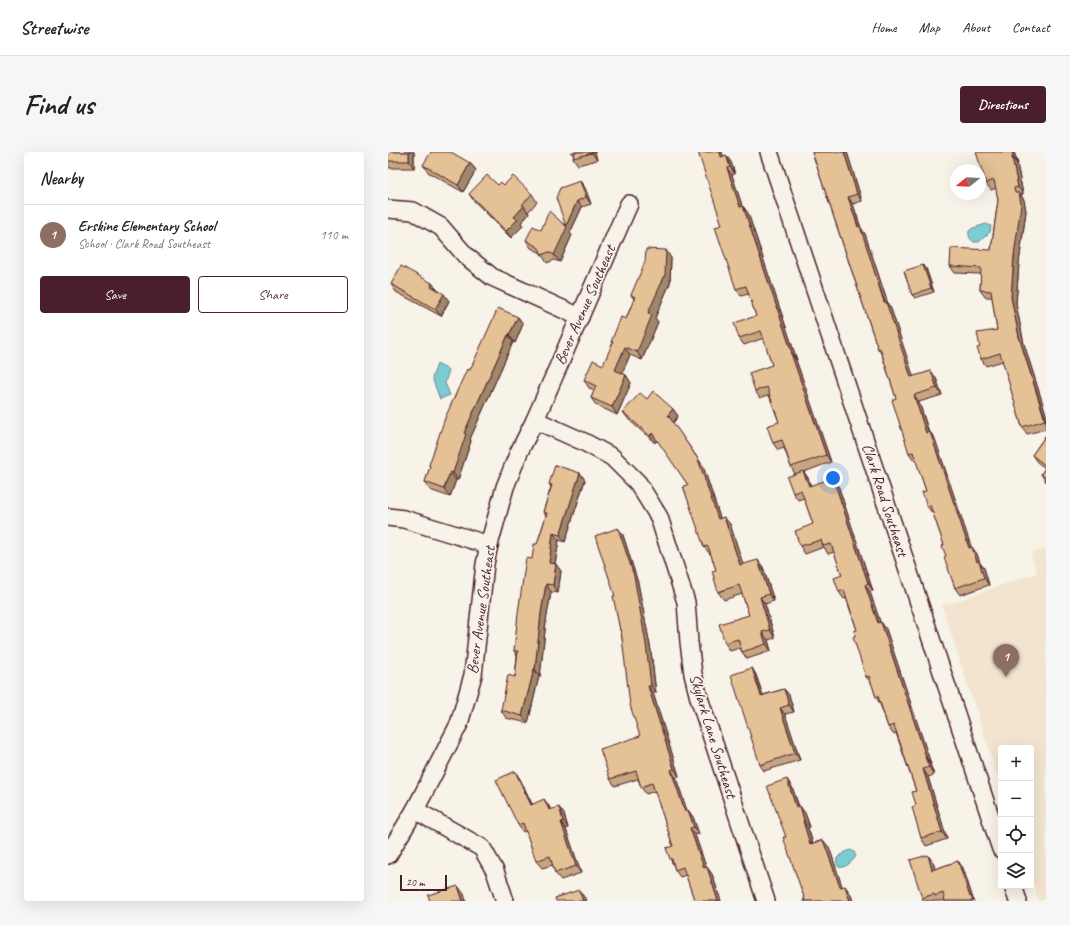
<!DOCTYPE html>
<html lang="en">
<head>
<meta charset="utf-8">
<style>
  body { margin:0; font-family:Caveat,sans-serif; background:#f6f6f6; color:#222 }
  .controls { position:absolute; right:12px; bottom:12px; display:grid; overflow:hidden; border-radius:4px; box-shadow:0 4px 16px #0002 }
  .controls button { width:36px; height:36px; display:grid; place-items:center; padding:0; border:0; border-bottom:1px solid #e0e0e0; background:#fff; color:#222; font:20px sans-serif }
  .compass { position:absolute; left:562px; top:12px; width:36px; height:36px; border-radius:50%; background:#fff; box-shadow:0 4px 16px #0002; rotate:252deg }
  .scale { position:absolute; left:12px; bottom:10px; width:47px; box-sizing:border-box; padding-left:4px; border:2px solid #4a1f2b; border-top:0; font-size:11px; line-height:14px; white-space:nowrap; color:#4a1f2b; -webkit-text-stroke:3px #f7f3e8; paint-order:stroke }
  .you { position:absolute; left:445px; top:326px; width:14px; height:14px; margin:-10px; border:3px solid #fff; border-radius:50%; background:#1a73e8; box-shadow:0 0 0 6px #1a73e833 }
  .badge { display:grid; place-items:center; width:26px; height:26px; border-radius:50%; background:#4a1f2b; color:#fff; font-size:13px; font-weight:700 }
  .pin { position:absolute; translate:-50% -33px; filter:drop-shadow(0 1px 2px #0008) }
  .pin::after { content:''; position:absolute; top:21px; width:14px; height:12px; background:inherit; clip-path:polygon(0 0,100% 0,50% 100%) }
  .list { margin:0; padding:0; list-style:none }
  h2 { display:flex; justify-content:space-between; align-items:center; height:52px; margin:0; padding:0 16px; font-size:17px }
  h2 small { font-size:13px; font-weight:400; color:#767676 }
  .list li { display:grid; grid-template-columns:26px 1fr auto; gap:12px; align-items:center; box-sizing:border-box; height:60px; padding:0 16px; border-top:1px solid #e0e0e0 }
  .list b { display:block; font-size:15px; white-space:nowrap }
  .list p { margin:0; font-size:13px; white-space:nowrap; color:#767676 }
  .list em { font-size:13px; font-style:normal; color:#767676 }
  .actions { display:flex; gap:8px; padding:12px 16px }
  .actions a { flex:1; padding:9px 0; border:1px solid #4a1f2b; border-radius:4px; text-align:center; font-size:14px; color:#4a1f2b }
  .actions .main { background:#4a1f2b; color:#fff }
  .icon { flex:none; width:22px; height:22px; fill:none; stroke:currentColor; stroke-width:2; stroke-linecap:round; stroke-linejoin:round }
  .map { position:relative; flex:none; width:658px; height:749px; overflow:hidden; border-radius:4px }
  header { display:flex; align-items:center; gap:24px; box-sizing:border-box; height:56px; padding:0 20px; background:#fff; border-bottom:1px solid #e0e0e0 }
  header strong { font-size:19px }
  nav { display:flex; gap:22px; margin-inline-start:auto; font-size:14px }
  .intro { display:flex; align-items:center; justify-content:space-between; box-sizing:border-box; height:96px; padding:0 24px }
  h1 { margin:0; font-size:28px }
  .button { padding:10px 18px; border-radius:4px; background:#4a1f2b; color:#fff; font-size:14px; font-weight:700 }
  main { display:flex; gap:24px; padding:0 24px }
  aside { flex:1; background:#fff; border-radius:4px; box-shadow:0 4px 16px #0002 }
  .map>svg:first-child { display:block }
</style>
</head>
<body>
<header>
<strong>Streetwise</strong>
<nav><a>Home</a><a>Map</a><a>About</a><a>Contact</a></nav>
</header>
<div class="intro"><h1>Find us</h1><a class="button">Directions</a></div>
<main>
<aside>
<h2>Nearby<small></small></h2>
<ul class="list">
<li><span class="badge" style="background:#8d6e63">1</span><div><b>Erskine Elementary School</b><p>School · Clark Road Southeast</p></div><em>110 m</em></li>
</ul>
<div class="actions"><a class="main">Save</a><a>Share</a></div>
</aside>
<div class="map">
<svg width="658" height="749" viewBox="0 0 658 749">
  <rect width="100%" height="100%" fill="#f7f3e8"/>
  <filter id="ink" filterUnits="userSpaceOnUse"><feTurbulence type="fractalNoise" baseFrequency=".025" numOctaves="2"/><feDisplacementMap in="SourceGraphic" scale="8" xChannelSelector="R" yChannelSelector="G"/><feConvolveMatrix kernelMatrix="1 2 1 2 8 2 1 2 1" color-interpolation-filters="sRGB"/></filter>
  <g filter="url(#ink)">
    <polygon fill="#f2e4cf" points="658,396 658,749 651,749 643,725 643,596 613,596 613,634 554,454 649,421 643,401"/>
    <g fill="#7bccd3" stroke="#678790">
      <path d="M598 72 603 74 602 80 591 90H586C582 88 580 83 581 79L585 76Z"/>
      <polygon points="49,212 61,218 57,231 62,243 52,247 44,226"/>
      <path d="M463 698 466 700 468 704C464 712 446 724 449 706L459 699Z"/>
    </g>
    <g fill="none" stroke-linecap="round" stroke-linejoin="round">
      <g stroke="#4a1f2b" stroke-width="20">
        <g id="minor">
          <polyline points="381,0 613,697"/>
          <polyline points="0,57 25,59 53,75 78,104 104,125 192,165"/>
          <polyline points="147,268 196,290 224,305 250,331 271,365 298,450 301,490 305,522 311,546 378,749"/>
          <polyline points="0,365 16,367 101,393"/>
          <polyline points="27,658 94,696 107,719 117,749"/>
          <polyline points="0,703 27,658 71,572 85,523 97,412 101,393 117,335 131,300 147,268 241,52"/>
          <polyline points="625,734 630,749"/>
        </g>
      </g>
      <use href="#minor" stroke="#f7f3e8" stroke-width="17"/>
    </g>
    <g fill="#c5a681" stroke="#4a1f2b">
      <rect x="0" y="0" width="26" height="16"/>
      <polygon points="207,0 209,8 190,13 185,6 186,4"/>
      <polygon points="334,0 335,4 343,10 347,22 344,23 354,54 360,61 409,208 408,208 443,310 416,320 420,326 423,334 445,326 450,333 485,439 482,440 492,470 493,470 498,477 543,612 542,612 546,623 540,625 559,687 538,694 533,686 528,653 528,639 508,581 505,582 500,575 492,552 488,545 484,532 478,525 467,484 469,478 458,446 456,447 451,440 454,423 446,400 440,402 436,395 417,402 412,394 425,372 416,346 410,348 405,341 407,322 403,315 396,296 390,298 385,291 391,270 381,243 372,246 367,239 384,213 376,186 356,193 351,186 368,164 361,142 353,144 348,137 334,73"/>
      <polygon points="424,0 459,0 474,49 465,52 473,76 477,82 500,152 503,157 525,225 543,219 548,226 554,243 531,250 541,280 542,280 547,287 583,395 589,402 592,411 596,416 601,433 572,443 567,436 558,404 556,393 545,361 544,361 539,354 538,339 528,308 526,308 521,301 508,246 494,203 490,197"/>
      <polygon points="626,0 630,12 629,12 635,42 633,43 636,48 638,59 631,111 628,152 636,192 658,262 658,277 639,282 634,275 615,209 598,214 593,207 592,195 609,178 604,145 597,145 592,138 593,122 567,121 562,114 603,98 610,48 608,36 603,38 598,31"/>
      <polygon points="82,11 88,18 75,40 41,21 35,13"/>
      <polygon points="192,29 197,36 203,52 194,55 182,81 184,83 172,110 166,108 159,111 154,103 153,101 143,96 138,88 153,78 178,74"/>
      <polygon points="110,33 116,33 144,42 149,50 140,60 141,62 133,71 135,74 123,86 86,49 81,42"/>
      <polygon points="283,106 282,131 267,166 270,170 254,208 242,203 234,221 238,223 243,231 229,263 208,253 203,246 207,238 201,236 196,228 215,213 225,192 223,190 238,167 246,147 243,143"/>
      <polygon points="535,113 538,116 546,140 527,146 524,143"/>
      <polygon points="44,131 49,138 61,149 53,164 8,140 3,132"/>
      <polygon points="130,165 135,172 127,191 125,190 82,287 83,289 70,328 68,328 62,345 42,338 37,330 42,315 41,313 82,218"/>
      <polygon points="259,247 285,257 290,264 285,271 315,314 332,366 342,372 355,413 375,415 386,449 377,452 387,486 380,488 383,499 359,507 354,500 352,496 342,499 337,491 361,463 354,442 336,448 330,440 328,418 323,402 322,402 316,395 300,333 270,288 267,291 241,268 235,260"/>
      <polygon points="658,283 658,330 653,322 657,316 649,310 644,303"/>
      <polygon points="192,321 197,328 177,390 171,388 167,412 173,419 170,441 163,440 158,469 152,525 151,524 140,571 118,566 113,558 127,525 129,504 126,499 149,392 158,364 155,360 163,335 161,332"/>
      <polygon points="230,376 235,383 250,431 263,499 268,541 265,541 291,624 288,626 299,659 300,658 305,665 311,682 307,683 318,715 324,722 333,749 301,749 306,747 298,723 292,725 287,718 285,712 282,707 285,694 267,639 258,642 253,635 250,627 227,634 222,627 252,584 233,481 232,478 227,444"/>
      <polygon points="364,516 368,523 375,543 396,537 401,543 406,560 397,562 412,608 376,619 372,613"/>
      <polygon points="132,627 144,652 161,654 162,657 176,662 180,676 178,677 193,721 173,728 167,721 165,713 154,716 148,709 138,679 135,680 130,673"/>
      <polygon points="404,635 411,654 417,661 422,675 420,676 425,691 441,695 454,735 462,741 465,749 415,749 417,748 398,685"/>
      <polygon points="570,709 575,716 585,747 587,749 536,749 534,746 545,710 547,717"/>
    </g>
    <g fill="#a08769" stroke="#4a1f2b">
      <polygon points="21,0 26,0 26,16 21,9"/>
      <polygon points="184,0 196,0 187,5 183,1"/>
      <polygon points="204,0 207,0 209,8 204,1"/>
      <polygon points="332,0 334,0 338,12 333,5"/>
      <polygon points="456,0 459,0 474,49 469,42"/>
      <polygon points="624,0 626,0 630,12 625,5"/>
      <polygon points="338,3 343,10 347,22 342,15"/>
      <polygon points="624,5 629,12 635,42 630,35"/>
      <polygon points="82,11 88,18 75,40 70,33"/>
      <polygon points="339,16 344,23 357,62 352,55"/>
      <polygon points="192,29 197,36 203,52 198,45"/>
      <polygon points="631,41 636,48 638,59 631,111 628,152 636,192 658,262 658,269 631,185 623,145 626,104"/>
      <polygon points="460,45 465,52 473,76 477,82 500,152 503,157 528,232 523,225"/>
      <polygon points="189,49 194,55 182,81 184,83 172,110 166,103 178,74"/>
      <polygon points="136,54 141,62 133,71 135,74 123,86 118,79 126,65"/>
      <polygon points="355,54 360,61 409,208 404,201"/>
      <polygon points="278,98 283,106 282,131 267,166 270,170 254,208 249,200 260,161"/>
      <polygon points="535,113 538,116 546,140 543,136"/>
      <polygon points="44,131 50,139 43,134"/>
      <polygon points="56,142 61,149 53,164 47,157"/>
      <polygon points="130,165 135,172 127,191 121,183"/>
      <polygon points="120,183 125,190 82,287 83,289 70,328 65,321 76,281"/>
      <polygon points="237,195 242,203 232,226 227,218"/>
      <polygon points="403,201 408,208 443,310 438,303"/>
      <polygon points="543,219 548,226 554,243 549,236"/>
      <polygon points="238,223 243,231 229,263 224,255"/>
      <polygon points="526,243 531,250 543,288 538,281"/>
      <polygon points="285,257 290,264 285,271 315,314 335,375 330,367 280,263"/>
      <polygon points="542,280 547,287 586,403 581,396"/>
      <polygon points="264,281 270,288 267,291 262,284"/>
      <polygon points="415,319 420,326 426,342 421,334"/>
      <polygon points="62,320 68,328 62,345 56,337"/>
      <polygon points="192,321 197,328 177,390 172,383"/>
      <polygon points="445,326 450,333 485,439 480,431"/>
      <polygon points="336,365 342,372 358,421 352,413"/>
      <polygon points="230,376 235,383 250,431 263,499 268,541 263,534"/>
      <polygon points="165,381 171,388 166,418 161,411"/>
      <polygon points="584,395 589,402 592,411 596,416 601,433 596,426 589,410"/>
      <polygon points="370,408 375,415 386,449 381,442"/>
      <polygon points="168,412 173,419 170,441 165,433"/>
      <polygon points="158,432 163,440 158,469 152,525 147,517 153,461"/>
      <polygon points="477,433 482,440 495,478 490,471"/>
      <polygon points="372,445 377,452 387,486 382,478"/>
      <polygon points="493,470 498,477 543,612 538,605"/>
      <polygon points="374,480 380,488 383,499 378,492"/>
      <polygon points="364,516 368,523 377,550 373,544"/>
      <polygon points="146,517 151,524 140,571 134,564"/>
      <polygon points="260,534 265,541 291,624 286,617"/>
      <polygon points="396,537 401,543 406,560 401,553"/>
      <polygon points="392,556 397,562 412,608 407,601"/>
      <polygon points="537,605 542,612 546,623 541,615"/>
      <polygon points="535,617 540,625 559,687 554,680"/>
      <polygon points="283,618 288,626 302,667 297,660"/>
      <polygon points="127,619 132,627 148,660 143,653"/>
      <polygon points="399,627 404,635 413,662 408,655"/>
      <polygon points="156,647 161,654 166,665 161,658"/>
      <polygon points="412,654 417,661 422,675 416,668"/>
      <polygon points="171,655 176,662 180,676 175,669"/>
      <polygon points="300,658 305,665 311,682 306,675"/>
      <polygon points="415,669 420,676 427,699 422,692"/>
      <polygon points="173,670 178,677 193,721 188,714"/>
      <polygon points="302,676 307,683 321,723 316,716"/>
      <polygon points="435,688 441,695 457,743 452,735"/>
      <polygon points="540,703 545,710 549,724 544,718"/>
      <polygon points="570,709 575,716 585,747 587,749 585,749 582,745"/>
      <polygon points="319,715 324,722 333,749 330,749"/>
      <polygon points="70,734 76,742 78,749 75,749"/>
      <polygon points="457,734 462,741 465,749 462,749"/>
      <polygon points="191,738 197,746 198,749 195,749"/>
    </g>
    <g fill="#e5c196" stroke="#4a1f2b">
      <rect x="0" y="0" width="21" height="9"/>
      <polygon points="43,0 63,0 82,11 70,33 35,13"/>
      <polygon points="187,0 204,0 204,1 185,6"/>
      <polygon points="310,0 332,0 333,5 338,3 342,15 339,16 352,55 355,54 404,201 403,201 438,303 403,315 394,288 385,291 379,274 391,270 379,235 367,239 361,221 384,213 373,179 351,186 346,171 368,164 358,134 348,137 327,75 334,73"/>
      <polygon points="424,0 456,0 469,42 460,45 470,75 472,74 496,150 498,150 523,225 543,219 549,236 526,243 538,281 542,280 581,396 584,395 589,410 591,409 596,426 567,436 556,405 558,404 554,394 556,393 542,353 539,354 534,340 538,339 525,300 521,301 504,248 508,246 492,196 490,197"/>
      <polygon points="588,0 624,0 625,5 624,5 630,35 626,36 627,41 631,41 633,52 626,104 623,145 631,185 657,268 634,275 612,201 593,207 589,196 592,195 589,181 609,178 603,139 592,138 593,116 562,114 563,96 603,98 610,48 606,28 598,31"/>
      <polygon points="99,23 110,33 113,30 116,33 125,24 144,42 134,53 136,54 126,65 130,67 118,79 81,42"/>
      <polygon points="192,29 198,45 189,49 178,74 168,46 172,36"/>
      <polygon points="161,59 179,75 166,103 161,100 154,103 151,96 138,88 145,74 153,78"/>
      <polygon points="258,97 278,98 277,123 260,161 264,163 249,200 237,195 227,218 238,223 224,255 203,246 208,234 196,228 205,208 215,213 225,190 223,190 233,165 238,167 247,145 243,143 257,110"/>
      <polygon points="535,113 543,136 524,143 516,119"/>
      <polygon points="13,114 44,131 43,134 56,142 47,157 3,132"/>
      <polygon points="110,156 130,165 121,183 120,183 76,281 78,282 65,321 62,320 56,337 37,330 42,314 41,313 57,266 79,217 82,218"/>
      <polygon points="265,239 285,257 280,263 310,307 330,367 336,365 352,413 370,408 381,442 372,445 382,478 374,480 378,492 354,500 350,487 337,491 331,472 361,463 351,433 330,440 324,419 328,418 320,394 316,395 295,334 300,333 264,281 262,284 235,260 252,241 259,247"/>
      <polygon points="658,283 658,314 644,303"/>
      <polygon points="167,313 192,321 172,383 165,381 161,411 168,412 165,433 158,432 153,461 147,517 146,517 134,564 113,558 120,523 127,525 130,499 126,499 130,461 138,406 144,407 146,392 149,392 159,361 155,360 164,333 161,332"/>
      <polygon points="658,315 658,326 653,322"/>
      <polygon points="415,319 421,334 445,326 480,431 477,433 490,471 493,470 538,605 537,605 541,615 535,617 554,680 533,686 524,655 528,653 524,640 528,639 506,573 500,575 490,544 488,545 481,524 478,525 465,485 467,484 466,479 469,478 456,438 451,440 446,426 454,423 443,392 435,394 433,388 412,394 407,379 425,372 413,338 405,341 399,325"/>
      <polygon points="230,376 246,424 258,492 263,534 260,534 286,617 283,618 297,660 300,658 306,675 302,676 316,716 319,715 330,749 301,749 306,747 295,715 287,718 284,707 282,707 278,696 285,694 264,631 253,635 248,619 222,627 212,597 252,584 242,553 233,478 232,478 225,444 227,444 207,384"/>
      <polygon points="364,516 373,544 396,537 401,553 392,556 407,601 372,613 343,523"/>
      <polygon points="127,619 143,653 156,647 161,658 171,655 175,669 173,670 188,714 167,721 162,704 148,709 135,671 130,673 108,628"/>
      <polygon points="399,627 408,655 412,654 416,668 415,669 422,692 435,688 452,735 457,734 462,749 415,749 415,748 417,748 395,685 398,685 379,634"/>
      <polygon points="540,703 544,718 570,709 582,745 583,744 585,749 557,749 555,741 547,744 546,742 534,746 522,708"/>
      <polygon points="70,734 75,749 42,749 40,743"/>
      <polygon points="191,738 195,749 168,749 167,746"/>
    </g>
  </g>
  <g text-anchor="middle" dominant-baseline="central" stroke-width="3.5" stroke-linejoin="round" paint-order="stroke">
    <g font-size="16" fill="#4a1f2b" stroke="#f7f3e8">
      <text transform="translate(197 153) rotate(-66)">Bever Avenue Southeast</text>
      <text transform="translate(497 348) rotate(72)">Clark Road Southeast</text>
      <text transform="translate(93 458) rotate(-82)">Bever Avenue Southeast</text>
      <text transform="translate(325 584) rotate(73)">Skylark Lane Southeast</text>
    </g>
  </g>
</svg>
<div class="controls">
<button>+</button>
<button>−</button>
<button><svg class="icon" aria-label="locate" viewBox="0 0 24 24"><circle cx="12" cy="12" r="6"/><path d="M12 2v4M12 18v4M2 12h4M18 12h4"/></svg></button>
<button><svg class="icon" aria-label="layers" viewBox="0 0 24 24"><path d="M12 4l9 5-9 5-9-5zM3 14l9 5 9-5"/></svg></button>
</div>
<svg class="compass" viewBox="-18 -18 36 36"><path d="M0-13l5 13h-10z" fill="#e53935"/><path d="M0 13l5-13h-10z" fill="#767676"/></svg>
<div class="scale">20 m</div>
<div class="you"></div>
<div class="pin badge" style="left:618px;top:525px;background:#8d6e63">1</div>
</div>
</main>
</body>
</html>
